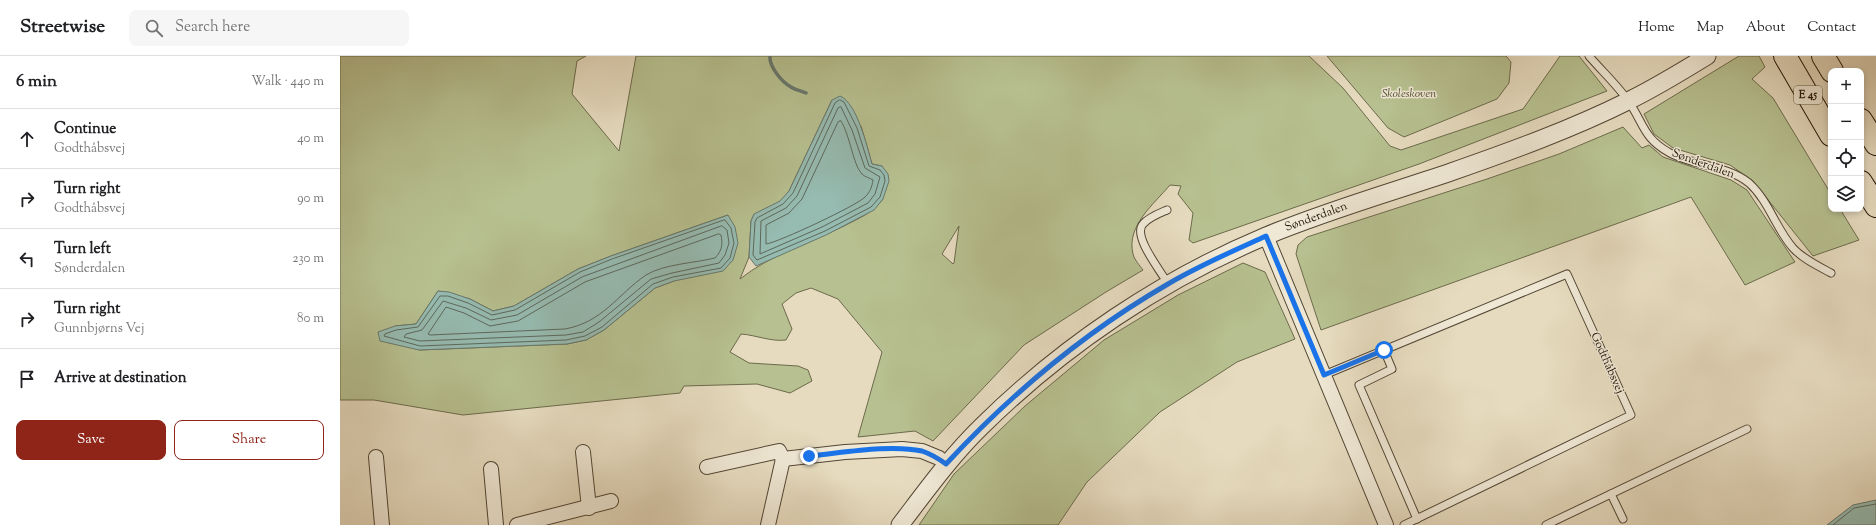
<!DOCTYPE html>
<html lang="en">
<head>
<meta charset="utf-8">
<style>
  body { margin:0; font-family:"Sorts Mill Goudy",serif; background:#f6f6f6; color:#202124 }
  .controls { position:absolute; right:12px; top:12px; display:grid; overflow:hidden; border-radius:8px; box-shadow:0 2px 6px #0003 }
  .controls button { width:36px; height:36px; display:grid; place-items:center; padding:0; border:0; border-bottom:1px solid #e0e0e0; background:#fff; color:#202124; font:20px sans-serif }
  .stop { position:absolute; width:12px; height:12px; margin:-9px; border:3px solid #1a73e8; border-radius:50%; background:#fff }
  .stop.end { background:#1a73e8; border-color:#fff; box-shadow:0 1px 4px #0008 }
  .list { margin:0; padding:0; list-style:none }
  h2 { display:flex; justify-content:space-between; align-items:center; height:52px; margin:0; padding:0 16px; font-size:17px }
  h2 small { font-size:13px; font-weight:400; color:#757577 }
  .list li { display:grid; grid-template-columns:26px 1fr auto; gap:12px; align-items:center; box-sizing:border-box; height:60px; padding:0 16px; border-top:1px solid #e0e0e0 }
  .list b { display:block; font-size:15px; white-space:nowrap }
  .list p { margin:0; font-size:13px; white-space:nowrap; color:#757577 }
  .list em { font-size:13px; font-style:normal; color:#757577 }
  .actions { display:flex; gap:8px; padding:12px 16px }
  .actions a { flex:1; padding:9px 0; border:1px solid #8f2418; border-radius:8px; text-align:center; font-size:14px; color:#8f2418 }
  .actions .main { background:#8f2418; color:#fff }
  .icon { flex:none; width:22px; height:22px; fill:none; stroke:currentColor; stroke-width:2; stroke-linecap:round; stroke-linejoin:round }
  .map { position:relative; flex:none; width:1536px; height:469px; overflow:hidden }
  header { display:flex; align-items:center; gap:24px; box-sizing:border-box; height:56px; padding:0 20px; background:#fff; border-bottom:1px solid #e0e0e0 }
  header strong { font-size:19px }
  nav { display:flex; gap:22px; margin-inline-start:auto; font-size:14px }
  .search { width:280px; height:36px; background:#f6f6f6; display:flex; align-items:center; gap:10px; box-sizing:border-box; padding:0 14px; border-radius:8px; color:#757577; font-size:15px }
  main { display:flex }
  aside { flex:1; background:#fff }
  .map>svg:first-child { display:block }
</style>
</head>
<body>
<header>
<strong>Streetwise</strong>
<div class="search"><svg class="icon" aria-label="search" viewBox="0 0 24 24"><circle cx="10" cy="10" r="6"/><path d="M15 15l6 6"/></svg>Search here</div>
<nav><a>Home</a><a>Map</a><a>About</a><a>Contact</a></nav>
</header>
<main>
<aside>
<h2>6 min<small>Walk · 440 m</small></h2>
<ul class="list">
<li><svg class="icon" aria-label="ahead" viewBox="0 0 24 24"><path d="M12 20V5M6 11l6-6 6 6"/></svg><div><b>Continue</b><p>Godthåbsvej</p></div><em>40 m</em></li>
<li><svg class="icon" aria-label="right" viewBox="0 0 24 24"><path d="M7 20v-9h11M14 6l5 5-5 5"/></svg><div><b>Turn right</b><p>Godthåbsvej</p></div><em>90 m</em></li>
<li><svg class="icon" aria-label="left" viewBox="0 0 24 24"><path d="M17 20v-9H6M10 6l-5 5 5 5"/></svg><div><b>Turn left</b><p>Sønderdalen</p></div><em>230 m</em></li>
<li><svg class="icon" aria-label="right" viewBox="0 0 24 24"><path d="M7 20v-9h11M14 6l5 5-5 5"/></svg><div><b>Turn right</b><p>Gunnbjørns Vej</p></div><em>80 m</em></li>
<li><svg class="icon" aria-label="arrive" viewBox="0 0 24 24"><path d="M6 21V4h12l-3 4 3 4H6"/></svg><div><b>Arrive at destination</b></div></li>
</ul>
<div class="actions"><a class="main">Save</a><a>Share</a></div>
</aside>
<div class="map">
<svg width="1536" height="469" viewBox="0 0 1536 469">
  <rect width="100%" height="100%" fill="#e6dbbf"/>
  <filter id="stains"><feTurbulence type="fractalNoise" baseFrequency=".005" numOctaves="4"/><feColorMatrix values="0 0 0 0 .2 0 0 0 0 .09 0 0 0 0 .02 0 0 0 .5 -.17"/></filter>
  <radialGradient id="worn" r=".72"><stop offset=".6" stop-color="#630" stop-opacity="0"/><stop offset="1" stop-color="#630" stop-opacity=".3"/></radialGradient>
  <g fill="#b7c090" stroke="#6c6a4b" fill-rule="evenodd">
    <path d="M0 0H246L237 5 232 38 279 95 296 0H969L1003 32 1050 90 1061 94 1183 53 1220 0H1239L1267 35 1079 108 853 187 849 184 853 157 838 138 841 130 830 129C814 148 786 170 793 198 794 203 800 210 803 214L766 236 684 289 593 385 575 375 518 381 542 296 498 243 471 232 456 237 442 248 452 273 446 284C431 286 416 279 401 278L390 296 409 307 458 310 468 314 472 325 450 337 417 328 344 330 340 337 123 359 34 344H0ZM492 44 521 70 532 108 542 110 543 143C531 158 521 161 504 170 469 187 430 199 400 223L409 201 411 165 414 159 441 145 449 135ZM388 159 334 225 315 232 264 274 246 284 227 288 79 294 55 270 76 268 98 235 130 243 153 255 174 250 238 213 271 200ZM619 170 614 207 613 208 602 198Z"/>
    <polygon points="987,0 1166,0 1171,6 1169,27 1157,43 1064,81 1048,72"/>
    <polygon points="1399,0 1419,0 1425,11 1412,23 1433,42 1491,138 1491,153 1500,153 1519,184 1473,200 1413,125 1390,109 1333,92 1314,78 1304,58"/>
    <polygon points="1283,71 1302,92 1309,89 1323,101 1391,124 1407,134 1455,206 1405,229 1351,141 981,274 956,198 958,189 967,181 1147,123 1219,98"/>
    <polygon points="903,207 925,216 955,283 897,306 820,356 747,426 718,469 579,469 614,418 685,350 764,284 838,239"/>
  </g>
  <g fill="#96bbb1" stroke="#68786d">
    <path d="M500 40C517 47 527 90 532 108L542 110 548 118 549 125 543 143 534 154 486 179 416 210 409 201 411 165 414 158 440 145 449 135 492 44Z"/>
    <polygon points="388,159 395,171 398,187 393,204 383,215 334,225 315,232 264,274 246,284 227,288 79,294 40,285 38,276 55,270 76,268 98,235 109,236 130,243 153,255 174,250 238,213 271,200"/>
    <polygon points="1536,444 1536,469 1487,469 1513,449"/>
  </g>
  <g fill="none" stroke-linecap="round" stroke-linejoin="round">
    <g stroke="#5c685c" stroke-width="1">
      <polygon points="500,44 504,46 517,72 529,110 540,114 544,119 545,125 540,141 531,151 485,175 417,204 413,199 415,166 417,162 443,148 453,137 495,47"/>
      <polygon points="501,51 512,74 525,112 540,121 535,138 528,147 482,171 420,198 421,165 446,152 457,140 498,52"/>
      <path d="M501 65C510 79 513 109 522 118 525 121 530 122 533 124 532 131 530 136 525 141 518 149 437 187 426 188V169L449 157 462 143 498 66Z"/>
      <polygon points="385,164 391,172 394,187 390,202 381,212 333,221 313,228 262,271 245,280 226,284 80,290 44,280 45,278 56,274 78,271 100,240 108,240 128,247 152,259 175,254 240,216 272,203"/>
      <polygon points="382,170 387,174 389,187 385,199 379,207 332,217 311,223 259,266 243,276 226,279 80,285 64,281 66,278 82,274 103,245 126,252 151,264 177,259 242,221"/>
      <path d="M379 178 381 179C383 188 382 195 375 202 355 207 324 208 306 219 277 239 263 266 225 273L90 279 88 278 106 251 124 257 150 270 178 265 245 226Z"/>
      <polyline points="1493,469 1514,452 1536,448"/>
    </g>
    <path stroke="#68786d" stroke-width="3.5" d="M430 0C429 11 442 26 451 31 455 34 462 35 466 37"/>
    <g stroke="#534634" stroke-width="9">
      <g id="service">
        <path d="M1249 0C1261 14 1279 31 1289 46 1304 68 1303 82 1330 97 1354 110 1387 109 1409 127 1429 145 1436 173 1453 192 1463 203 1478 210 1491 217"/>
        <path d="M827 154C820 157 809 161 803 168 792 180 821 215 828 228"/>
        <polyline points="1044,294 1052,313 1019,329 1077,463"/>
        <polyline points="984,319 1227,218 1291,359 1064,469"/>
        <polyline points="1271,438 1283,463"/>
        <polyline points="1206,469 1407,373"/>
      </g>
    </g>
    <g stroke="#534634" stroke-width="16">
      <g id="minor">
        <polyline points="926,180 1046,469"/>
        <polyline points="243,396 249,452"/>
        <polyline points="36,401 42,469"/>
        <polyline points="443,403 505,396 562,393 582,395 599,402 606,408"/>
        <polyline points="367,411 439,395 443,403"/>
        <polyline points="151,413 156,469"/>
        <polyline points="177,469 271,445"/>
        <polyline points="428,469 443,403"/>
      </g>
    </g>
    <g stroke="#534634" stroke-width="19">
      <path id="tertiary" d="M560 469C586 435 611 400 642 370 723 290 821 224 926 180 986 155 1049 137 1111 116 1171 95 1232 73 1288 45 1315 32 1341 16 1367 0"/>
    </g>
    <g stroke="#221406" stroke-width="24">
      <g id="motorway">
        <polyline points="1445,0 1491,79"/>
        <polyline points="1483,0 1492,15"/>
        <polyline points="1521,64 1536,88"/>
        <polyline points="1521,126 1536,150"/>
      </g>
    </g>
    <use href="#service" stroke="#efe8d5" stroke-width="7"/>
    <use href="#minor" stroke="#efe8d5" stroke-width="14"/>
    <use href="#tertiary" stroke="#efe8d5" stroke-width="17"/>
    <use href="#motorway" stroke="#e6dbbf" stroke-width="22"/>
  </g>
  <g fill="none" stroke-linecap="round" stroke-linejoin="round">
    <path stroke="#1a73e8" stroke-width="5" d="M469 400C502 397 550 388 582 395 591 398 599 403 606 408 671 338 745 276 828 228 860 209 893 195 926 180L984 319 1044 294"/>
  </g>
  <g text-anchor="middle" dominant-baseline="central" stroke-width="3" stroke-linejoin="round" paint-order="stroke">
    <rect fill="#efe8d5" stroke="#605444" stroke-width="1" x="1454" y="30" width="28" height="18" rx="3"/>
    <g font-size="11" font-weight="bold" fill="#221406">
      <text x="1468" y="39">E 45</text>
    </g>
    <g font-size="12" font-style="italic" fill="#565036" stroke="#efe8d5">
      <text x="1069" y="38">Skoleskoven</text>
    </g>
    <g font-size="12" fill="#221406" stroke="#efe8d5">
      <text transform="translate(1363 108) rotate(20)">Sønderdalen</text>
      <text transform="translate(976 161) rotate(-20)">Sønderdalen</text>
      <text transform="translate(1267 307) rotate(66)">Godthåbsvej</text>
    </g>
  </g>
  <rect width="100%" height="100%" filter="url(#stains)"/>
  <rect width="100%" height="100%" fill="url(#worn)"/>
</svg>
<div class="controls">
<button>+</button>
<button>−</button>
<button><svg class="icon" aria-label="locate" viewBox="0 0 24 24"><circle cx="12" cy="12" r="6"/><path d="M12 2v4M12 18v4M2 12h4M18 12h4"/></svg></button>
<button><svg class="icon" aria-label="layers" viewBox="0 0 24 24"><path d="M12 4l9 5-9 5-9-5zM3 14l9 5 9-5"/></svg></button>
</div>
<div class="stop" style="left:1044px;top:294px"></div>
<div class="stop end" style="left:469px;top:400px"></div>
</div>
</main>
</body>
</html>
